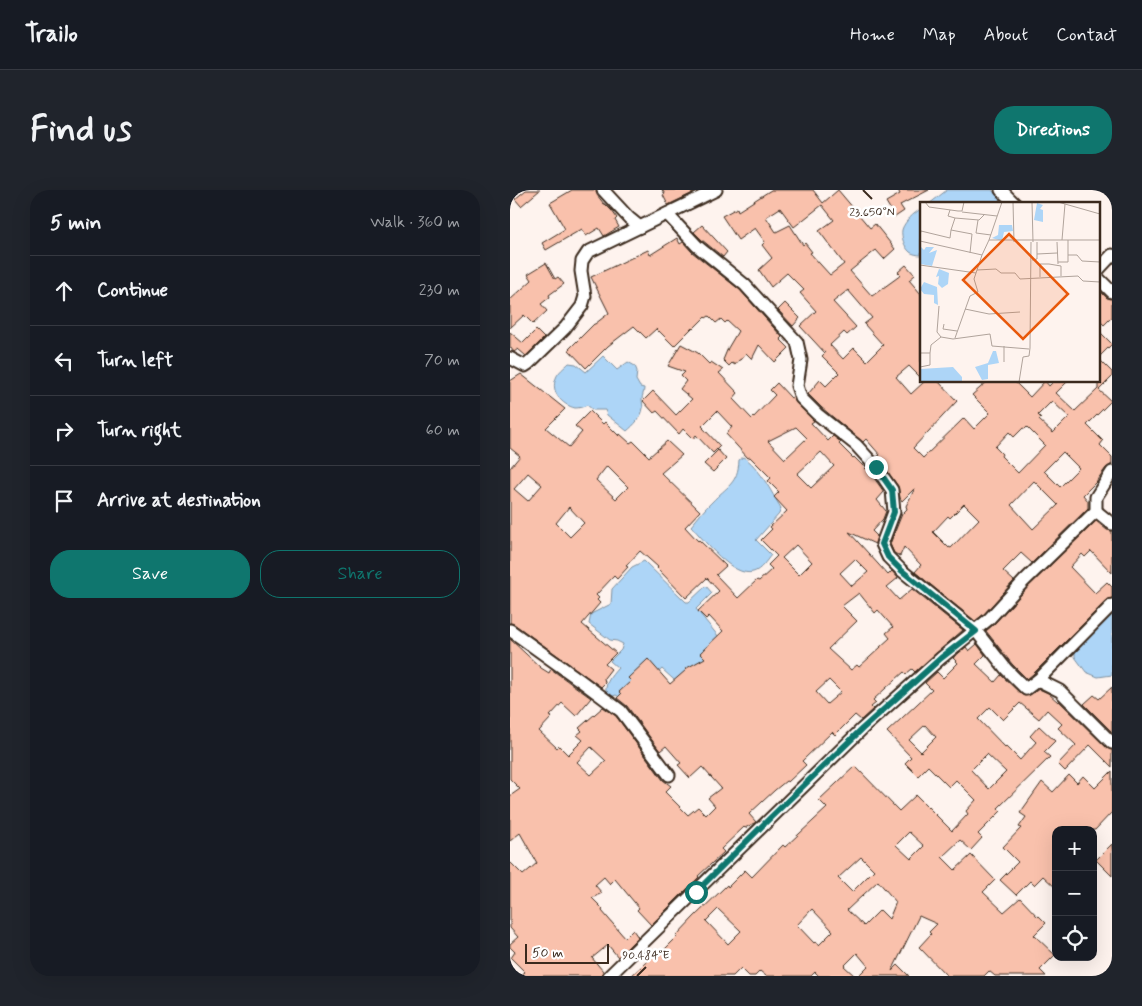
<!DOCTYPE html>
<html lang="en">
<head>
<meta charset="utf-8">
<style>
  body { margin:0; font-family:Mynerve,sans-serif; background:#20242c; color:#f1f3f6 }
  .controls { position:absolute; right:15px; bottom:15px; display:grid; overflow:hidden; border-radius:10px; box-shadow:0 5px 20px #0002 }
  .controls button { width:45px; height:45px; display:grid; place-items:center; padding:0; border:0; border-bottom:1px solid #363941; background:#171b24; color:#f1f3f6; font:25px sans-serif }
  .scale { position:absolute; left:15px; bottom:12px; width:84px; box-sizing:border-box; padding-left:5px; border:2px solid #3b2a1e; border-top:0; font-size:14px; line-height:18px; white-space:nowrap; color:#3b2a1e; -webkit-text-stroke:4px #fff; paint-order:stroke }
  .stop { position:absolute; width:15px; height:15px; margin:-11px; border:4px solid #0f766e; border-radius:50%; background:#fff }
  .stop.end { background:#0f766e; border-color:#fff; box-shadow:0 1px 5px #0008 }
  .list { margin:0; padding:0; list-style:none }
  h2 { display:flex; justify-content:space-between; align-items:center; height:65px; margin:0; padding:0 20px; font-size:21px }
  h2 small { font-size:16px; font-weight:400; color:#9ea1a6 }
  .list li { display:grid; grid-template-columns:32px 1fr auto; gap:15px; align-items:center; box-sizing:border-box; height:70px; padding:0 20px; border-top:1px solid #363941 }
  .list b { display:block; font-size:19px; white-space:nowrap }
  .list em { font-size:16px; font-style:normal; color:#9ea1a6 }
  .actions { display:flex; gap:10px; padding:15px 20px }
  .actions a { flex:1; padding:11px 0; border:1px solid #0f766e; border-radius:20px; text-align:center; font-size:18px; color:#0f766e }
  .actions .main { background:#0f766e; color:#fff }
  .icon { flex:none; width:28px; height:28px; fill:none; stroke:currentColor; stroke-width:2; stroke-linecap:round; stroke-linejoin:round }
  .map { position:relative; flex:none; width:602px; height:786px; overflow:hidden; border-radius:20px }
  header { display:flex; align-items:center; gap:30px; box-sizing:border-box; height:70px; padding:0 25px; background:#171b24; border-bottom:1px solid #363941 }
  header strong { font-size:24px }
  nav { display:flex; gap:28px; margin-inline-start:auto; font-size:18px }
  .intro { display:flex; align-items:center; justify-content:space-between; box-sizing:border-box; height:120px; padding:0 30px }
  h1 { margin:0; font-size:35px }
  .button { padding:12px 22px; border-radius:20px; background:#0f766e; color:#fff; font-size:18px; font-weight:700 }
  main { display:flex; gap:30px; padding:0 30px }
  aside { flex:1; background:#171b24; border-radius:20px; box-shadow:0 5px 20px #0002 }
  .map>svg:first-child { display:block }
</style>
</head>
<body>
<header>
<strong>Trailo</strong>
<nav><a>Home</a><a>Map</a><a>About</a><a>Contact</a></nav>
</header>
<div class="intro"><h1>Find us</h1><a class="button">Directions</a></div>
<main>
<aside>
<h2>5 min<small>Walk · 360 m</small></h2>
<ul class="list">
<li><svg class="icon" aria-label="ahead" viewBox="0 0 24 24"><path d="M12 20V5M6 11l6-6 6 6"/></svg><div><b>Continue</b></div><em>230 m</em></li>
<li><svg class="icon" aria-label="left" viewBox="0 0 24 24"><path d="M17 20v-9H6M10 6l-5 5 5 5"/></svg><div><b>Turn left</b></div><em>70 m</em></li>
<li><svg class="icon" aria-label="right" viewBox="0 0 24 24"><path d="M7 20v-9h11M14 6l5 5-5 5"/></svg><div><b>Turn right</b></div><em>60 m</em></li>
<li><svg class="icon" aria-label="arrive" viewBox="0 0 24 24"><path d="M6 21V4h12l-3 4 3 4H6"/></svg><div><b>Arrive at destination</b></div></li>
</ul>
<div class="actions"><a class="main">Save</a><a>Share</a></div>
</aside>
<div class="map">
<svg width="602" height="786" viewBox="0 0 602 786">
  <rect width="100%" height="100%" fill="#fef3ee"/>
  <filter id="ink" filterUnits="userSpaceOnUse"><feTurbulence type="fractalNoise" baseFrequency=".02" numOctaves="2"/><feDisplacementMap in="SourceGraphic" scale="10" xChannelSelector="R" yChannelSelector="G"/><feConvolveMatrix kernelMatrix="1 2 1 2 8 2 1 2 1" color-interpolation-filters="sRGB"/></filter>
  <g filter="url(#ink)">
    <g fill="#add5f7" stroke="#7f91a0">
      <polygon points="437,0 482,0 494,14 419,14"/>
      <path d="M411 19V65C408 65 402 64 400 62 394 57 391 46 392 40 394 32 404 23 411 19Z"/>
      <path d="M93 166 107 180 118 172 125 176 127 181 126 190 130 197 134 198C134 203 132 205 132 210 132 213 133 215 133 218 132 227 124 235 117 241L97 225 95 220H83L77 215C73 217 69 218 65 218 52 215 40 202 46 188 48 182 54 178 59 173L66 174 76 182Z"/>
      <path d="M233 267C249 276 261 302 271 318L269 324 246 350 261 365C256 371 251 380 243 382 223 388 194 350 181 336 188 328 194 319 202 312 217 296 228 294 229 270Z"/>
      <path d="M134 371 176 412H179L196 396 202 403 186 419 213 452 172 497 152 479 116 511 106 505 101 507H97C93 495 100 487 108 478L100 471 111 460 113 454 107 451 100 450 79 434 81 424 101 414 102 399 122 377Z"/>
      <polygon points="602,423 602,485 588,487 576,482 565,467 565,458"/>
    </g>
    <g fill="#f9c1ac" stroke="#3b2a1e" fill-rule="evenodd">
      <polygon points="16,0 30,0 11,16 5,9"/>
      <polygon points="62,0 86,0 87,5 94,14 95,14 102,21 107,28 105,30 109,37 94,46 89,38 76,46 72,39 36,60 32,53 55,39 40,13"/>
      <polygon points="152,0 189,0 158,15 153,5 155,4"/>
      <path d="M261 0H303L313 13 328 0 360 38 365 34 385 59 374 69 366 60 340 81 362 106 391 85 388 82 396 75 405 85 399 90 411 104V188L399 176 386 187 401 204 415 191H428L447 211 403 258 413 268 454 228 464 239 480 223 462 205 478 191H504L520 207 535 191 539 196 544 191H558L546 203 565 221 588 199V168L602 182V187L589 200 601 211 577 235 593 251 590 255 602 267V274L596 278 587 290V291L573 305 578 311V318L522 373 511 363 493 381 504 391 474 424 465 431 405 382 411 375 394 357 390 366 384 363 380 354 392 324 397 319 396 316 405 298 392 311 390 308 388 296 367 267 370 265 356 249 353 252 312 218 298 204 310 190 316 196 329 183 312 166 315 163 290 136 306 121 290 103 294 100 277 83 261 97 249 80 262 68 252 55 255 52 245 38 228 50 212 26 227 18 228 21ZM312 15 324 30 309 41 334 74 320 85 300 63 302 62 295 53 293 55 280 35 266 42 256 27 270 18 284 37ZM338 100 362 128 354 134 373 155 357 171 344 158 333 169 320 155 334 142 337 145 346 137 323 112ZM542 211 559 227 543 243 529 230 531 228 528 225ZM517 237 535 255 508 283 491 266 492 264 485 257 499 242 504 247 513 238 515 239ZM553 262 569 278 550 297 534 281ZM524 291 548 315 523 339 501 315ZM454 314 469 329 441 358 439 357V358L423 342 438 326 440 328Z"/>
      <polygon points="388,0 419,0 390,15 394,21 385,27 376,12 390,4"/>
      <polygon points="192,35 217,62 213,67 192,50 184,42"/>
      <polygon points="167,48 170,54 173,52 182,62 230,100 272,147 270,149 279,158 265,172 249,155 242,169 236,163 230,170 229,170 225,175 222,173 219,176 213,170 218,158 228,141 217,131 215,133 211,129 206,133 199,126 196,128 195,127 183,139 182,138 164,156 149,141 149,142 146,139 136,148 124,136 98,156 76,178 59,160 59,159 84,134 85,134 99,123 81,87 138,60 140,65"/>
      <polygon points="36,73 45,89 48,87 54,94 39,105 40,107 31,114 37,121 23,134 14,125 0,138 0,110 22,90 18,84"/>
      <polygon points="588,99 597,108 602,109 602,127 594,135 588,129"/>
      <polygon points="275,113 290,128 283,136 268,120"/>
      <polygon points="26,140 34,148 16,166 8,159 4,162 0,157 0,142 13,153"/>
      <polygon points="588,140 602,154 588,168"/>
      <path d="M171 154 188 163 199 174 201 172 213 180 209 183 228 203 223 209 242 229 265 205 260 200 267 193 281 208 283 207 286 213 304 231 301 233 318 251 323 246 331 252 329 254 343 268 344 267 356 279 357 278 374 302 367 310 376 321 373 329 362 341 367 346 365 354 339 342 378 385 382 381 388 388 377 397 389 410 402 399 453 440 405 482 402 479 396 484 394 482 376 498 363 510 366 513 361 517 363 519 351 530 345 525 325 545 322 542 292 571 296 575 278 592 276 591 265 600 239 624 246 632 235 638 234 637 211 659 214 662 188 686 189 687 141 735 127 720 129 718 105 689 100 694 94 687 85 695 92 703 82 708 93 719 92 721 115 748 123 740 128 747 108 767 98 755 82 768 93 781 92 786H10L15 782 1 768 5 762 0 757V754L8 747 0 738V672L13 685 27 673 10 643 0 651V606L10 599 0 589V449L31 478 39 483 41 479 81 508 66 526 52 513 40 526 42 527 29 541 47 558 49 556 58 565 73 550 67 545 72 541 69 538 93 517 106 526 153 590 161 596 155 602 178 625 188 617 196 625 205 616 198 608 211 598 192 577 180 588 168 575 171 573 156 556 150 561 117 516 107 508 111 504 109 502 121 491 118 488 138 469 160 494 176 480 175 479 195 468 190 463 213 441 199 426 196 429 188 421 209 401 197 388 176 408 147 378 148 377 130 361 116 376 118 377 107 389 104 386 86 405 89 408 87 410 90 413 72 434 106 463 95 474 101 479 94 488 95 493 91 497 4 434 0 433V278L10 266 0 258V191L11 184 55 219 36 238 59 257 72 242 65 236 80 221 93 234 95 232 109 246 110 244 120 253 123 251 139 267 157 251 172 265 151 283 190 321 175 337 188 351 189 350 216 376 206 385 228 408 247 390 249 391 262 379 258 375 267 366 251 350 262 339 260 337 277 321 264 307 269 302 258 291 261 288 240 267 238 268 216 244 222 237 207 221 192 236 194 238H193L210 256 203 263 186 245 183 249 173 239 169 244 147 221 144 223 133 211 143 201 166 225 182 209 170 199 176 191 171 186 175 182 158 176ZM286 237 297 248 275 269 258 251ZM311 262 324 276 301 298 287 284ZM97 276 118 297 106 309 86 290ZM18 283 32 295 18 311 4 299ZM59 317 74 333 60 347 46 333ZM286 355 302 372 289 385 272 368ZM345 369 358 382 342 396 330 383ZM349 403 365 423 368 420 383 437 376 443 380 448 370 457H371L349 477 347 475 341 480 318 459 347 431 332 416ZM319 490 331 502 317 514 306 502ZM81 557 96 571 81 585 67 572Z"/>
      <polygon points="208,260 216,269 203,282 194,274"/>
      <polygon points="586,331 597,340 602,341 602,383 581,361 575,367 572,364 560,377 585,403 597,392 602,397 602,408 597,410 523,484 517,489 502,474 476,441 484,434 519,396"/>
      <path d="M467 454 475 465 466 474 485 492 491 485 511 504 514 506 520 505 529 499 538 503 548 512 549 511 597 558 602 560V577L580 555 555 581 548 574 566 555 548 538 552 534 537 520 529 529 510 513 493 530 480 517 468 529 495 557 496 556 510 570 526 552 520 546 529 536 545 551 534 562 540 567 488 618 491 621 468 644 472 648 461 660 450 650 432 667 445 680 461 665 485 690 473 702 494 722 510 708 528 727 529 726 536 733 524 745 545 765 530 780 536 786H485L479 781 474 786H437L409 757 421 744 419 742 427 734 409 726 382 781 388 775 399 786H348L358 776 347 763 334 776 345 786H309L305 782 301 786H256L250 781 245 786H239L231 778 223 786H121L144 765 146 768 168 746 167 745 184 727 217 695 218 697 235 680 242 687 273 655 275 657 317 618 309 610 345 576 389 621 406 605 442 641 458 624 456 621 466 610 446 590 439 597 418 576 408 586 395 573 401 567 377 542 422 500 415 493 427 482 433 488 448 473 443 468 456 457 459 461ZM415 535 426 547 411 562 399 550ZM477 564 496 582 479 599 461 580ZM399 642 414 656 401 669 386 655ZM351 667 364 680 342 702 328 688ZM368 691 386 712 379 729 370 720 354 736 337 720ZM208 719 231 741 218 754 196 731ZM302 719 323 741 309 755 305 752 304 753 287 735Z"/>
      <polygon points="602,497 602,542 574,514 584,505 589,509"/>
      <polygon points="602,581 602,622 585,640 546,640 546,698 533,686 524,695 520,691 506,705 490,690 508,672 493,657 511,638 509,637 516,627 510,623 532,592 543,602 559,585 567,593 573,586 585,598"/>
      <polygon points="602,654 602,686 586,670"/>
    </g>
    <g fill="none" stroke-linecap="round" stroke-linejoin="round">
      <g stroke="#3b2a1e" stroke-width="15">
        <g id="street">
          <polyline points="93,0 119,28 130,37"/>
          <polyline points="491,0 505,14"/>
          <polyline points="157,24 187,56 235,95 287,152 291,170 287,196 291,208 307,224 346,255 366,277 382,300 384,322 372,354 378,367 391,380 466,441 496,479 516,499 528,490 550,501 602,553"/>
          <polyline points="588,80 602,65"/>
          <polyline points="588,88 602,102"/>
          <polyline points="0,168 15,176 18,174 55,138 72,116 75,106 71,81 72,71 78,62 206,0"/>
          <polyline points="586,321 602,334"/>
          <polyline points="0,440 71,491 111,521 159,585"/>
          <polyline points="528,490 602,415"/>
          <polyline points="99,786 352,539 431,468 479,429 514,391 586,321 586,307 602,282"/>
        </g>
      </g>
      <use href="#street" stroke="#fff" stroke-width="11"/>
    </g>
  </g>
  <g fill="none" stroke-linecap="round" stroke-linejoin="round" filter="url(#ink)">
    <polyline stroke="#0f766e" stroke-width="6" points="186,702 258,630 352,539 431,468 466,441 391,380 378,367 372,354 384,322 382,300 366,277"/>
  </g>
  <path fill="none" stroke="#3b2a1e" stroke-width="2" d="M353 0 362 9M127 786 136 777"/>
  <g transform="translate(410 12)">
    <rect width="180" height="180" fill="#fef3ee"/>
    <path d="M117 1 123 3 120 7 123 8V20L114 18ZM79 23H92L93 29 84 30 82 39 72 36 78 33ZM0 44 4 48 6 45H14L9 51 17 48 12 64 0 62ZM19 67 29 71 28 82 22 86 18 82 19 74 16 75ZM4 80 17 85 18 103 14 101V93L4 92 0 87ZM73 149H76L79 161 68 163V177L62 178 55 165 68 161ZM33 165 42 175V180H0V167Z" fill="#add5f7"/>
    <path fill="none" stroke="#b0a39b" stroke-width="1" d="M5 0 9 5 38 9H42L44 0M93 0 94 40M112 0 113 40M138 0 180 12M30 8 28 14 35 16 31 28M42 10 77 14M35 16 59 18 65 12M58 18 56 31 71 33M0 33 1 29 30 36 31 28 52 32 50 51M69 38 82 0M142 38 145 2M0 39 62 53 69 38H180M137 40 138 62M117 52 137 51M148 53H157L162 59 180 60M112 58 117 57V40M138 60H148V38M0 63 56 71M57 68 76 67 81 71H95L100 77 158 74 163 79 180 80M120 75V62H129L141 64V74M19 104 17 130 21 135M45 107 69 112 100 110M24 122 23 127 37 129M35 136 50 94 58 90 54 77 62 53M0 151H10L11 143 21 135 33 137 70 132 72 144 109 147M84 160V144M0 165 10 163V151M99 180 103 155 109 154 110 146 111 40"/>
    <path fill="#e8590c" fill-opacity="0.15" stroke="#e8590c" stroke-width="2.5" d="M89 32 148 92 103 137 43 78Z"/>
    <rect width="180" height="180" fill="none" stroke="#3b2a1e" stroke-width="2.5"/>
  </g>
  <g font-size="12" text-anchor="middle" fill="#3b2a1e" stroke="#fff" stroke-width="5" stroke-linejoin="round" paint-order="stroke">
    <text x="362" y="26">23.650°N</text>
    <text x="136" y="769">90.484°E</text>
  </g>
</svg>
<div class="controls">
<button>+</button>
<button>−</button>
<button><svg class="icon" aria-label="locate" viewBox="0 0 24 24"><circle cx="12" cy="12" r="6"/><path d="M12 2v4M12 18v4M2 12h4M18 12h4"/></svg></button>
</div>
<div class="scale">50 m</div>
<div class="stop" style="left:186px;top:702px"></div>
<div class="stop end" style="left:366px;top:277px"></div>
</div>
</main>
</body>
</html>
